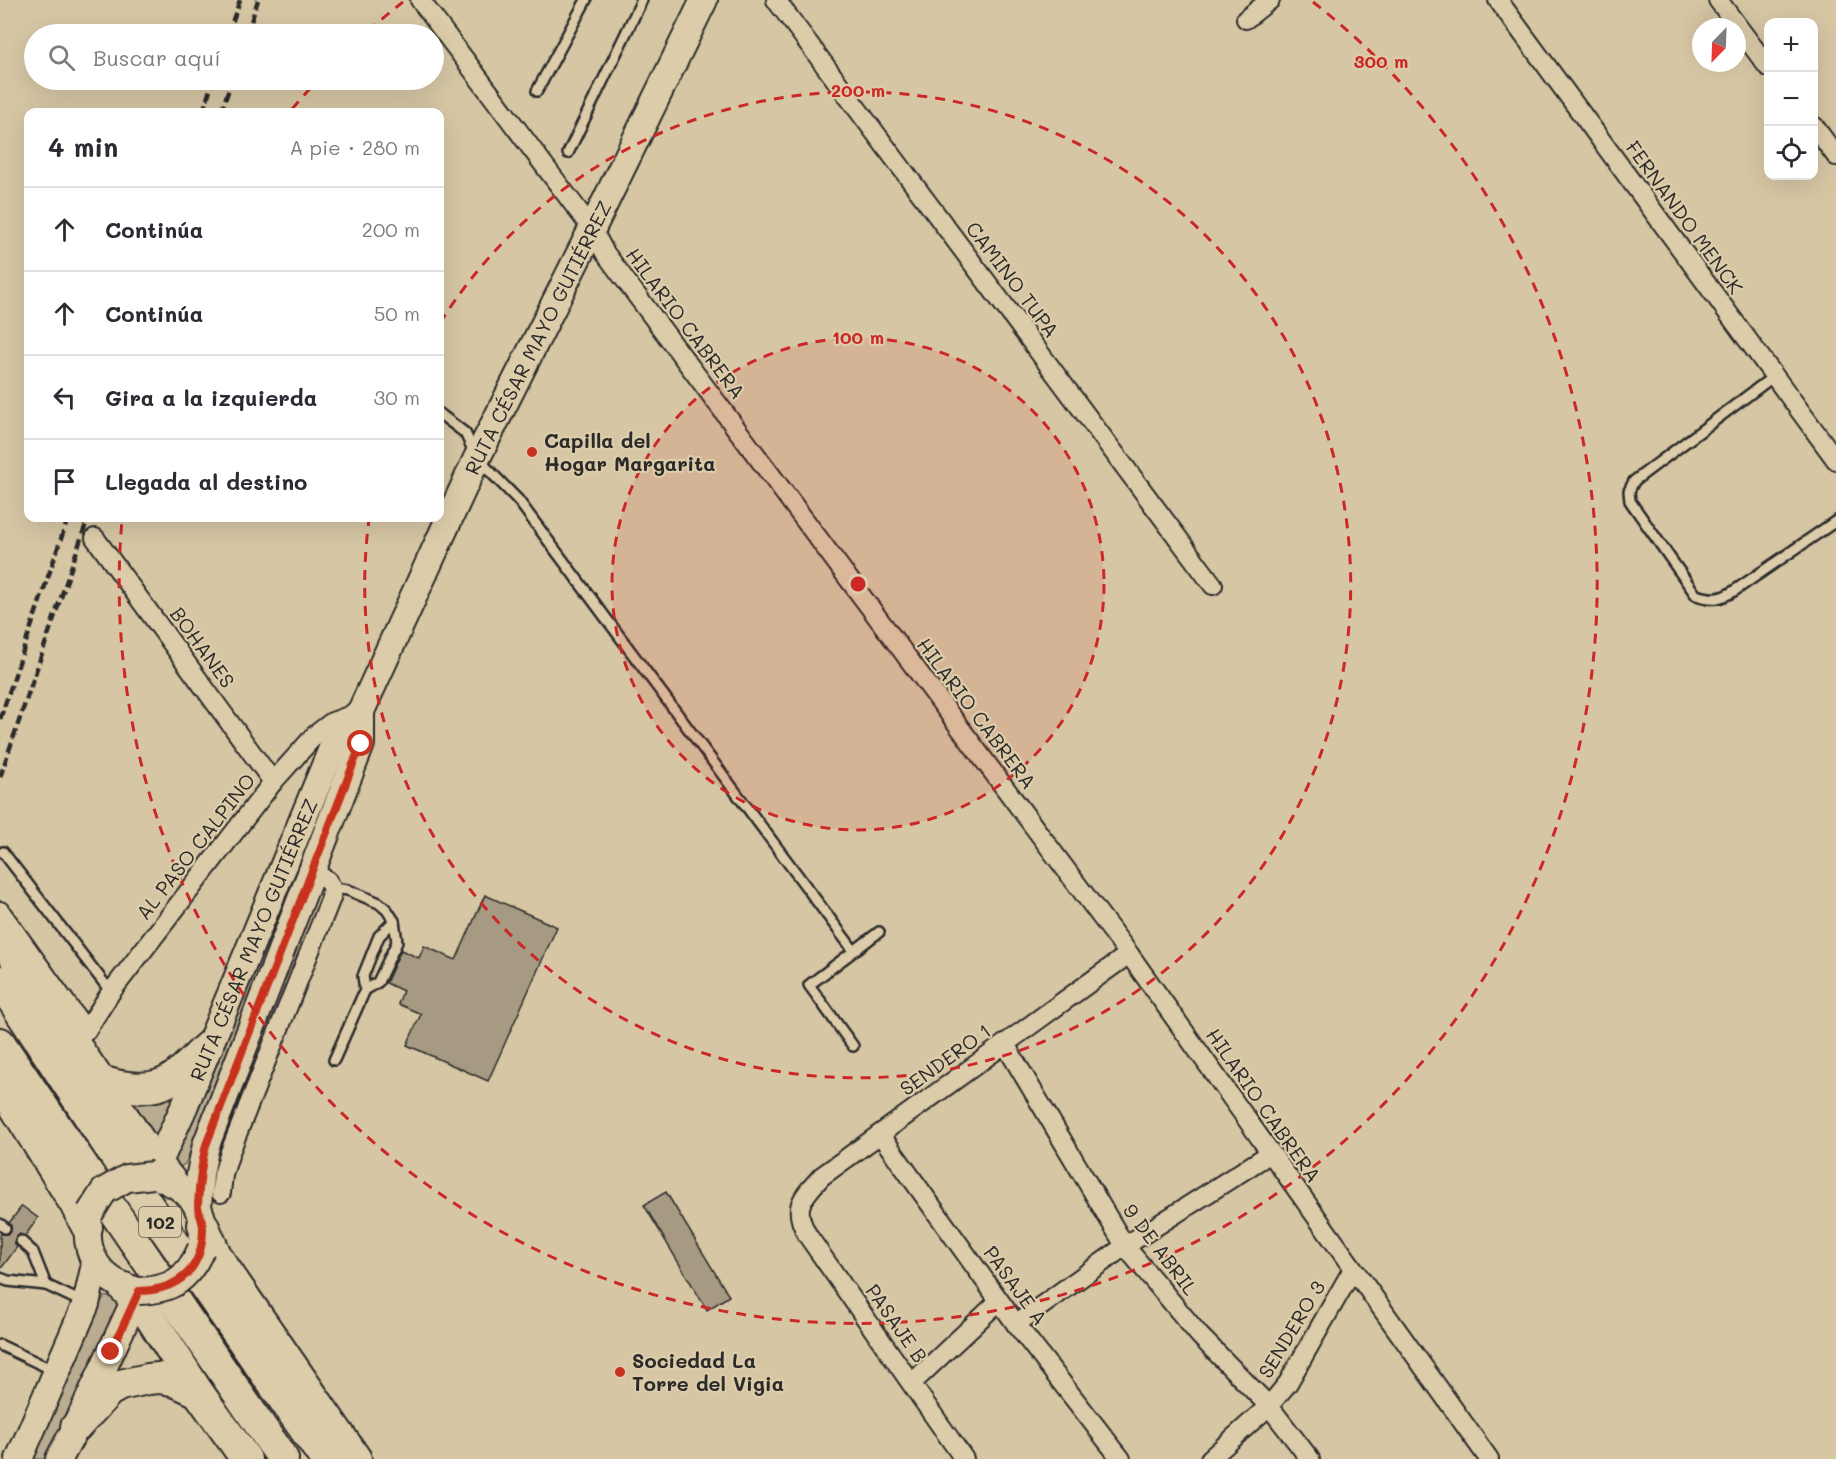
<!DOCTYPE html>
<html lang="es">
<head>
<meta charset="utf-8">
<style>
  body { margin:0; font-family:Mali,sans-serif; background:#f2f2f3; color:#2b2b33 }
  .controls { position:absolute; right:18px; top:18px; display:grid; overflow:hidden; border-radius:12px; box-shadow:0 6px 24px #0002 }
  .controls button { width:54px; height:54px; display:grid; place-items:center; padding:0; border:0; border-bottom:2px solid #e1e1e2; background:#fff; color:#2b2b33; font:30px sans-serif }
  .compass { position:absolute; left:1692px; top:18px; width:54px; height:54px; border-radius:50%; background:#fff; box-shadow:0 6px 24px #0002; rotate:203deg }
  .stop { position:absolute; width:18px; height:18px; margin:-14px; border:4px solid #c8321e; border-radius:50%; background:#fff }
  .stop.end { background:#c8321e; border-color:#fff; box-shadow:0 2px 6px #0008 }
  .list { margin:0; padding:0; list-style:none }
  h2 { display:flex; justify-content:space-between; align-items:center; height:78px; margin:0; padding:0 24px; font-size:26px }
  h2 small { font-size:20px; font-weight:400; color:#7c7c81 }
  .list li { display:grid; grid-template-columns:39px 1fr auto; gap:18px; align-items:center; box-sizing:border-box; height:84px; padding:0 24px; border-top:2px solid #e1e1e2 }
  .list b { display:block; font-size:22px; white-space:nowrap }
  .list em { font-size:20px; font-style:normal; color:#7c7c81 }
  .icon { flex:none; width:33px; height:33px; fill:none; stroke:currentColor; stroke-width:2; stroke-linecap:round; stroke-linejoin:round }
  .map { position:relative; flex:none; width:1836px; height:1459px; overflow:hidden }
  .search { position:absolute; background:#fff; box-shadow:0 6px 24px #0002; left:24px; top:24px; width:420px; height:66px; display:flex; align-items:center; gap:15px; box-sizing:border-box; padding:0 21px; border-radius:33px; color:#7c7c81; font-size:22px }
  .panel { position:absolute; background:#fff; box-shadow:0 6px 24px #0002; left:24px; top:108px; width:420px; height:414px; border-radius:12px }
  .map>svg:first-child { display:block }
</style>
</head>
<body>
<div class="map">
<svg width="1836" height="1459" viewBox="0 0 1836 1459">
  <rect width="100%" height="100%" fill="#d6c6a4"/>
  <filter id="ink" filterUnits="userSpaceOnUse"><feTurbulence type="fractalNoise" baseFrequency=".0167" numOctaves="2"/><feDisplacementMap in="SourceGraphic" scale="12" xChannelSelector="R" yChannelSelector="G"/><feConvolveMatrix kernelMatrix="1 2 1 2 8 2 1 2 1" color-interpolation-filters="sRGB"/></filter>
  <g filter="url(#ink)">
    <g fill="#b9ac90" stroke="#726c5e" stroke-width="1.5">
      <polygon points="289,894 294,896 251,1009 185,1164 178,1168 170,1164 256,967"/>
      <polygon points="177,1094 154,1141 124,1099"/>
      <polygon points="109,1296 125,1303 46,1459 32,1459 78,1358 100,1303 104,1297"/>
    </g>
    <g fill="#a69a82" stroke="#2b2b2b" stroke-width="1.5">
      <polygon points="485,895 557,927 488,1081 407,1045 421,1014 398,1004 403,991 386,983 401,950 419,958 424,946 456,960"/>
      <polygon points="666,1192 729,1296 707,1310 644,1205"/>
      <polygon points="22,1206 38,1218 25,1236 20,1234 16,1237 14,1242 17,1247 0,1270 0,1235 1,1234 7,1234 11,1232 11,1226 9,1223"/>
    </g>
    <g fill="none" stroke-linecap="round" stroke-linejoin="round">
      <g stroke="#2b2b2b" stroke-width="14">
        <g id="service">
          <polyline points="537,91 586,0"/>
          <polyline points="568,153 642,0"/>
          <path d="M1774 376 1634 481 1629 491 1630 501 1696 595C1713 600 1719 600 1734 591L1836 521"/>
          <polyline points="440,414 465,433 477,458 518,500 854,951 879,932"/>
          <polyline points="3,852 111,992"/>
          <polyline points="332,888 348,890 379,903 387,910 394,921 397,942 378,982 365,990"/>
          <polyline points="853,1046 809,985 854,951"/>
          <polyline points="334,1060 365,990 363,976 379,936 394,921"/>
          <polyline points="0,1224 5,1228"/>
          <polyline points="21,1241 33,1252 46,1285"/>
          <polyline points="0,1278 8,1281 46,1285 84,1303"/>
          <polyline points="0,1345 55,1371"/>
        </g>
      </g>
      <g stroke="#2b2b2b" stroke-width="22">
        <g id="minor">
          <polyline points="420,0 592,229 605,253 1129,954 1489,1459"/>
          <polyline points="776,0 1213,585"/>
          <polyline points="1498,0 1836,460"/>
          <polyline points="1718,0 1768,67"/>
          <polyline points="1246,19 1270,0"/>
          <polyline points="1814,126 1836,156"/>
          <polyline points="95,538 273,782"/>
          <polyline points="0,911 86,1031 111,992 273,782 315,735 332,722 354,714"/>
          <polyline points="1005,1044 1125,1246 1200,1336 1269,1406 1310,1459"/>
          <polyline points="880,1134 1016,1324 1121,1459"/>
          <polyline points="221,1193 223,1175 230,1152 331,898 332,888 327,880 312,873"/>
          <polyline points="1016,1324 1125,1246 1271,1153"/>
          <polyline points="912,1383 999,1301"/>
          <path d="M964 1459 808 1236C791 1207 802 1198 822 1176L1129 954"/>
          <polyline points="1210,1459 1269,1406 1288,1383 1353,1269"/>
        </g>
      </g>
      <g stroke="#2b2b2b" stroke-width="30">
        <g id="secondary">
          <polyline points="198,1209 200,1174 206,1145 361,744 361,711"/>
          <path id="s1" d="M202 1244C202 1237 204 1230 203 1224 199 1196 177 1183 153 1175L184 1107 338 734 361 711 477 458 592 229 704 0"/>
          <polyline points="19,1459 86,1304 95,1264"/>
          <path d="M59 1459 76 1427 139 1291C99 1282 81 1253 90 1213"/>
        </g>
      </g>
      <g stroke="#2b2b2b" stroke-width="34">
        <g id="trunk">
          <path d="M0 936 99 1080C120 1088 154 1093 173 1078 186 1069 197 1056 208 1046"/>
          <polyline points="0,981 134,1185 325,1459"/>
          <polyline points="0,1043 108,1203 283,1459"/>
          <polyline points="99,1080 144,1147 171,1181"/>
          <polyline points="0,1083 75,1204 87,1227"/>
          <polyline points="203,1225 217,1257 356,1459"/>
          <polyline points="124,1288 147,1312 198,1392"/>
          <polyline points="76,1427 109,1391 120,1385 148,1379 159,1378 172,1380 198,1392 246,1459"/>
        </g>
      </g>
      <use href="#service" stroke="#ddcca9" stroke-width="9"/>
      <use href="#minor" stroke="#ddcca9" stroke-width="18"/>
      <use href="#secondary" stroke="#ddcca9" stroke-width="26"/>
      <use href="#trunk" stroke="#ddcca9" stroke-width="30"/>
      <g stroke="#2b2b2b" stroke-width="4.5" stroke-dasharray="9 4.5" stroke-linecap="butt">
        <polyline points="228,34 240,0"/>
        <polyline points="247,34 258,0"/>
        <polyline points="203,112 213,80"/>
        <polyline points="221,112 232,80"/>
        <polyline points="0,719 68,518"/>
        <polyline points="0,777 88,518"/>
      </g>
      <g stroke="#2b2b2b" stroke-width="30" stroke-linecap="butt">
        <g id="secondary-bridge">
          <polyline points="90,1213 104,1191 127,1178 153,1175"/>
          <path d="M139 1291C172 1290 188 1279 201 1249"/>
        </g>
      </g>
      <use href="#secondary-bridge" stroke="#ddcca9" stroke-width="26"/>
    </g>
  </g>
  <g fill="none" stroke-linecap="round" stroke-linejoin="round" filter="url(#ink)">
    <path stroke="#c8321e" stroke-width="8" d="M111 1352 139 1291C179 1290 203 1269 203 1228 203 1220 198 1213 198 1205 199 1184 201 1165 206 1145L361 744"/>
  </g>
  <circle cx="858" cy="584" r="246" fill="#cd2828" fill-opacity=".12"/>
  <g fill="none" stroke="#cd2828" stroke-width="3" stroke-dasharray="10 8">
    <circle cx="858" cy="584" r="246"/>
    <path d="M440 323A493 493 0 1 1 369 520"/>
    <path d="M292 109A739 739 0 0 1 318 80M368 31A739 739 0 0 1 403 2M1313 2A739 739 0 1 1 122 520"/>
  </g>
  <g fill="#c8321e" stroke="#ddcca9" stroke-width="2">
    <circle cx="532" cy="452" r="6"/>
    <circle cx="620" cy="1372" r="6"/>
  </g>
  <g text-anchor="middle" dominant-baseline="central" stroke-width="4.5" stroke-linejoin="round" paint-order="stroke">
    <rect fill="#ddcca9" stroke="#605b51" stroke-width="1.5" x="139" y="1207" width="42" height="30" rx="4.5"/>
    <g font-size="18" font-weight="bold" fill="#2b2b2b">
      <text x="160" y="1222">102</text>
    </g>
    <g font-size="20" fill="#2b2b2b" stroke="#ddcca9">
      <text transform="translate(1685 217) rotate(54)">FERNANDO MENCK</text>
      <text transform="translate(1013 279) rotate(53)">CAMINO TUPA</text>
      <text transform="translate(686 323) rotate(53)">HILARIO CABRERA</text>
      <text stroke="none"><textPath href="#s1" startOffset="1018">RUTA CÉSAR MAYO GUTIÉRREZ</textPath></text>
      <text transform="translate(203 647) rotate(54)">BOHANES</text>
      <text transform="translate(977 713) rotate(53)">HILARIO CABRERA</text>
      <text transform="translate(195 846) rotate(-52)">AL PASO CALPINO</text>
      <text stroke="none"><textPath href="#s1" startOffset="350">RUTA CÉSAR MAYO GUTIÉRREZ</textPath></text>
      <text transform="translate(945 1059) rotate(-36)">SENDERO 1</text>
      <text transform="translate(1264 1105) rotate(55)">HILARIO CABRERA</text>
      <text transform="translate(1161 1249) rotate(53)">9 DE ABRIL</text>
      <text transform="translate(1016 1285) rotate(54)">PASAJE A</text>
      <text transform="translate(897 1323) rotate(55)">PASAJE B</text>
      <text transform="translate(1291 1329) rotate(-59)">SENDERO 3</text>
    </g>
    <g font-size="20" font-weight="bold" fill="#2b2b2b" stroke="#ddcca9" text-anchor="start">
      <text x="544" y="440">Capilla del<tspan x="544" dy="23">Hogar Margarita</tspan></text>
      <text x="632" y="1360">Sociedad La<tspan x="632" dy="23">Torre del Vigia</tspan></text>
    </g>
  </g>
  <circle cx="858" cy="584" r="9" fill="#cd2828" stroke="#ddcca9" stroke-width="3"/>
  <g font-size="18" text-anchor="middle" font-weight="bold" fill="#cd2828" stroke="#ddcca9" stroke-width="4.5" stroke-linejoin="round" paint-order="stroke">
    <text x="1381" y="68">300 m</text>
    <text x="858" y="97">200 m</text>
    <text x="858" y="344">100 m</text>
  </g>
</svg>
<div class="controls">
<button>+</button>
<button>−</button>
<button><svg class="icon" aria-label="locate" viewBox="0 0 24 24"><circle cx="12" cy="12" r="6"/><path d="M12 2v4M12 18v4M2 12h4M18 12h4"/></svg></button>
</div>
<svg class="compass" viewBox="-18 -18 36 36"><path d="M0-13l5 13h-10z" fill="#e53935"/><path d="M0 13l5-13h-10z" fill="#7c7c81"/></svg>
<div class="stop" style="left:361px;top:744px"></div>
<div class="stop end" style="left:111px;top:1352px"></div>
<div class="search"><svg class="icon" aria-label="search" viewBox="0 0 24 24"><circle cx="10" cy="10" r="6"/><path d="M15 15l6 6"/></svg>Buscar aquí</div>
<section class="panel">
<h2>4 min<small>A pie · 280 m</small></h2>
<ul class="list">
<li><svg class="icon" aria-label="ahead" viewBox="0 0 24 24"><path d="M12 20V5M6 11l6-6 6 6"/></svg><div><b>Continúa</b></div><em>200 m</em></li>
<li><svg class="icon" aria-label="ahead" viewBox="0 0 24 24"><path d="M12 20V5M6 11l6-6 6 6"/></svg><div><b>Continúa</b></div><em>50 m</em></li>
<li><svg class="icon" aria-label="left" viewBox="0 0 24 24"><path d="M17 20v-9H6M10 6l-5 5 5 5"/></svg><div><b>Gira a la izquierda</b></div><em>30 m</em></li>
<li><svg class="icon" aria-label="arrive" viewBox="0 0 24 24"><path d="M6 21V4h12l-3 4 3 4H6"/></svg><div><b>Llegada al destino</b></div></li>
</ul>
</section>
</div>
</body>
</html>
